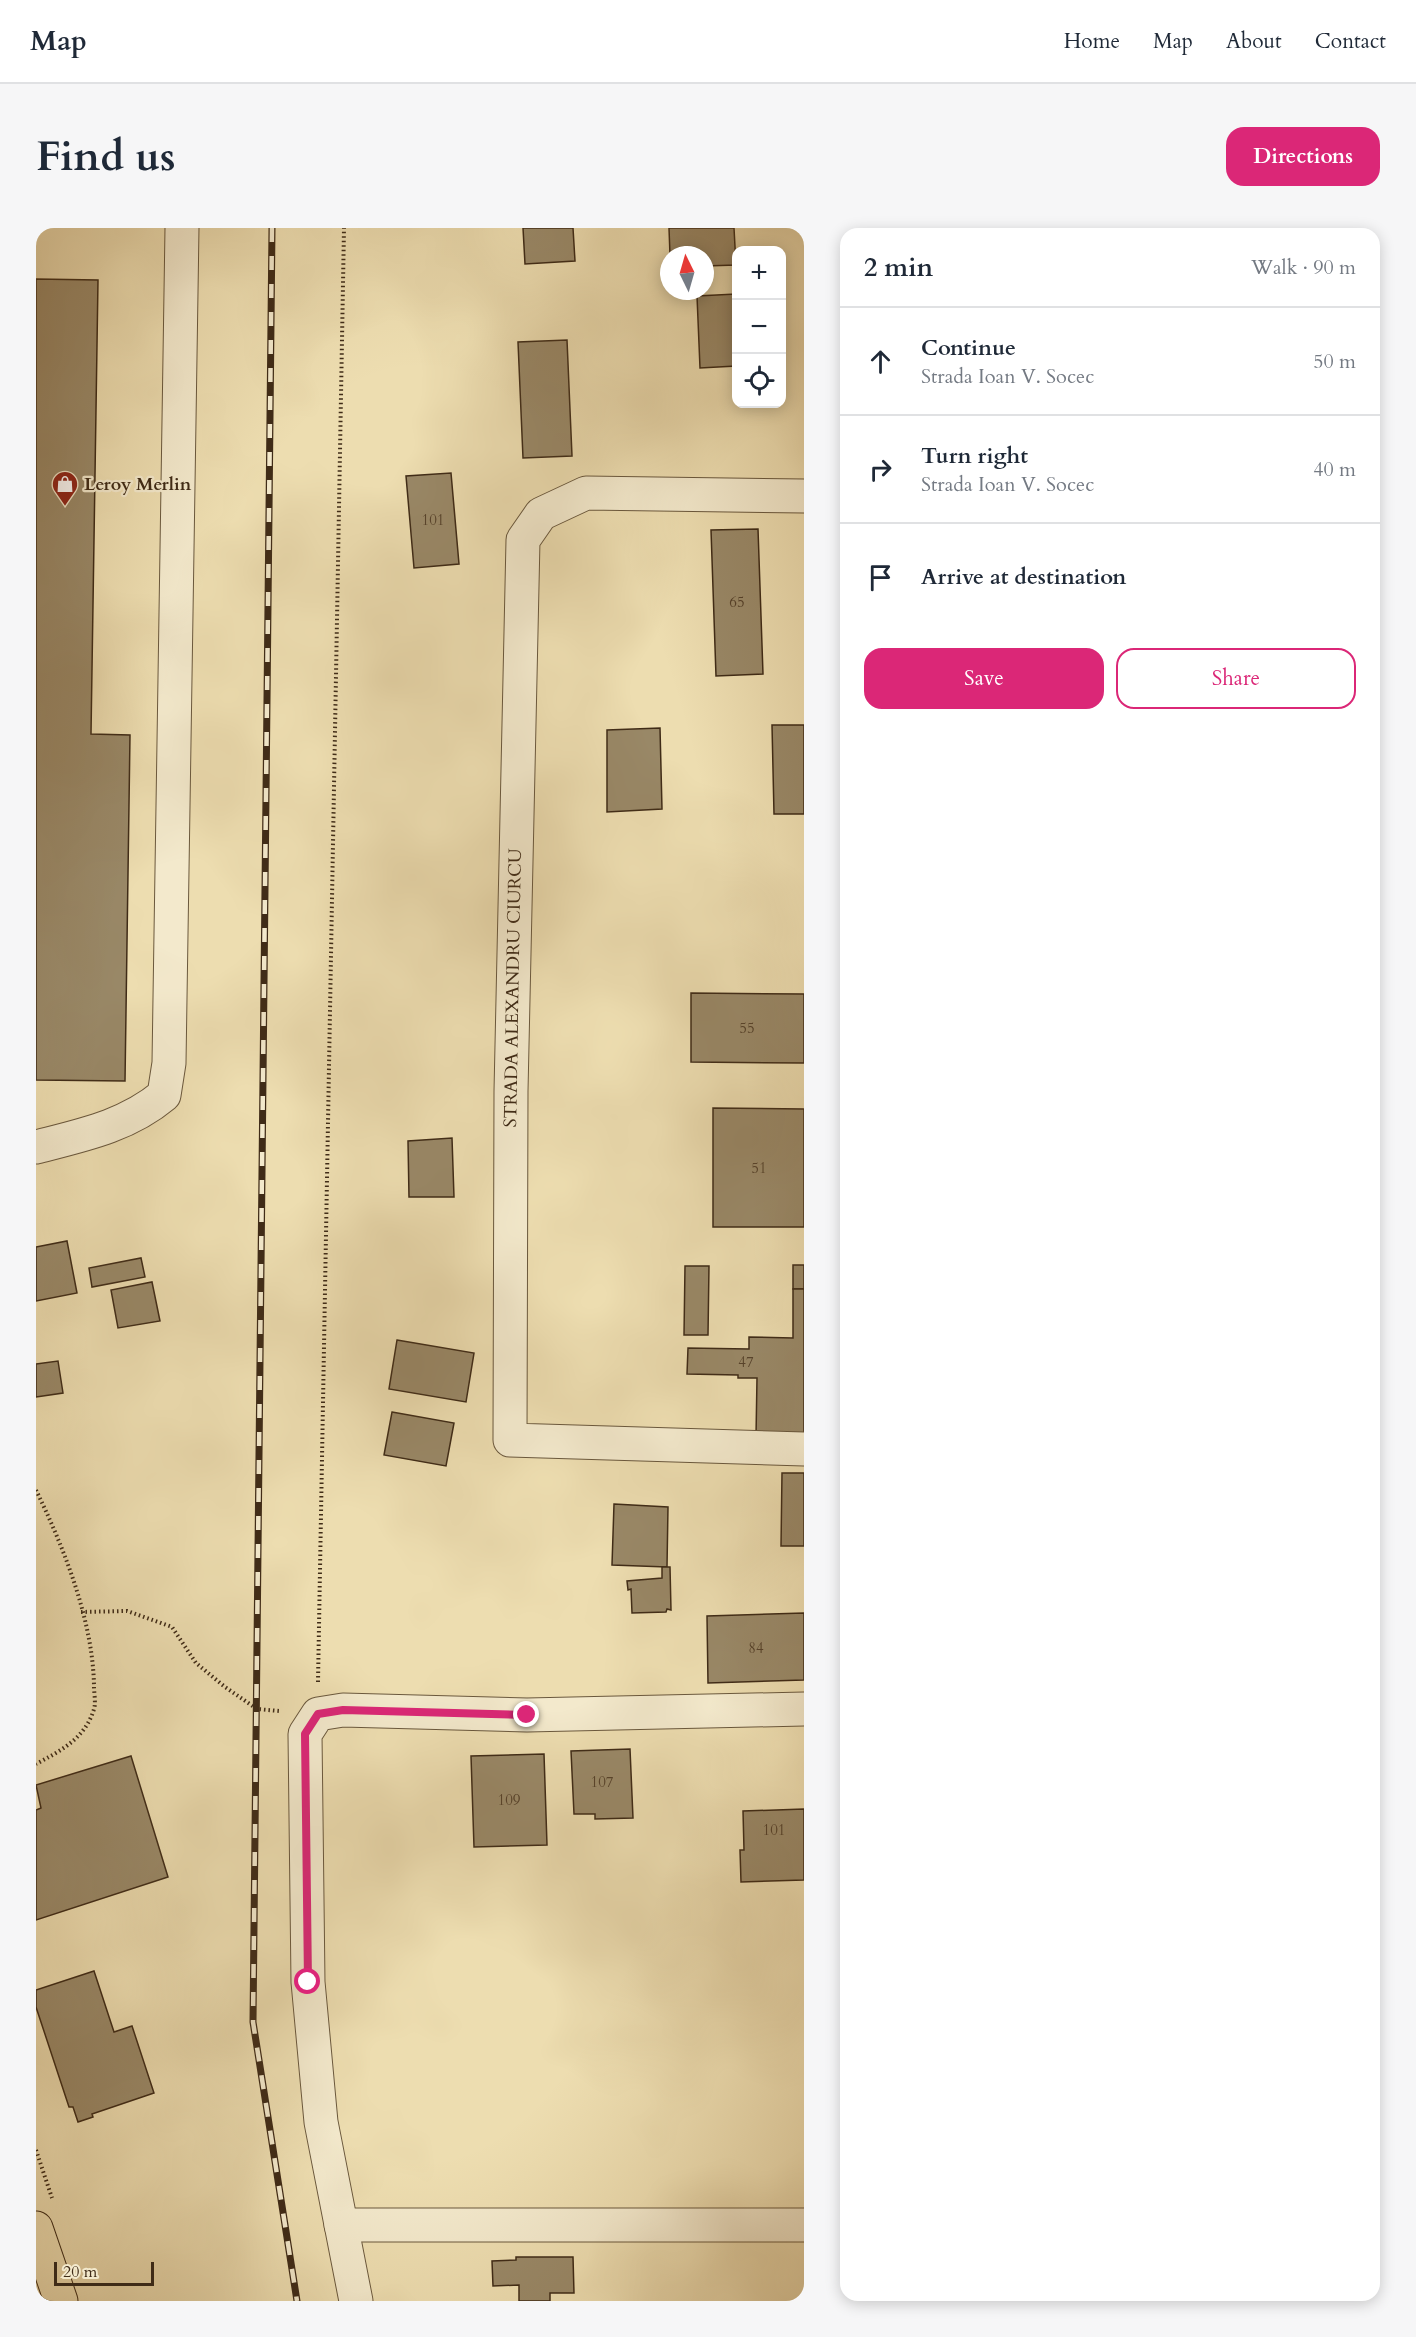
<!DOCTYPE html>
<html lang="en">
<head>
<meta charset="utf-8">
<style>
  body { margin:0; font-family:Cardo,serif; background:#f6f6f7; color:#1f2937 }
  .controls { position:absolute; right:18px; top:18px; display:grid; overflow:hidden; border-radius:12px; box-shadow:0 3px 15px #0003 }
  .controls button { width:54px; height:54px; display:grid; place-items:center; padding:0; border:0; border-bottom:2px solid #e0e1e3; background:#fff; color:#1f2937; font:30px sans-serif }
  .compass { position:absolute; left:624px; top:18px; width:54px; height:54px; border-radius:50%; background:#fff; box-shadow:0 3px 15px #0003; rotate:355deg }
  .scale { position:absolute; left:18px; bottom:15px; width:100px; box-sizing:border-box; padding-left:6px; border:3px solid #3f2b17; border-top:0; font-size:16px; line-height:21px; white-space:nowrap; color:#3f2b17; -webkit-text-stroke:4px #f3e9cc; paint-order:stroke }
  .stop { position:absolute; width:18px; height:18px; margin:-14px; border:4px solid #db2777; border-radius:50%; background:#fff }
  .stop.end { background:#db2777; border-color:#fff; box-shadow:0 2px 6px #0008 }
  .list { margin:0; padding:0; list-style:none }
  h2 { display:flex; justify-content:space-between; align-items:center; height:78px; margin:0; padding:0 24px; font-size:26px }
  h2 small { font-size:20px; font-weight:400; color:#747a83 }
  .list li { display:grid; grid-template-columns:39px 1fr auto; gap:18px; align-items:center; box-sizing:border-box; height:108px; padding:0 24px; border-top:2px solid #e0e1e3 }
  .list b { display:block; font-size:22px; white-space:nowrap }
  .list p { margin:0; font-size:20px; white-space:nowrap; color:#747a83 }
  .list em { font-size:20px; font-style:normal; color:#747a83 }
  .actions { display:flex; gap:12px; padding:18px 24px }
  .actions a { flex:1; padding:14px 0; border:2px solid #db2777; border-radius:18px; text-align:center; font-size:21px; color:#db2777 }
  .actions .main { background:#db2777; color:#fff }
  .icon { flex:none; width:33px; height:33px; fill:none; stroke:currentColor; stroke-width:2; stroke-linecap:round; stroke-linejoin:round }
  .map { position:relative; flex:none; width:768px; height:2073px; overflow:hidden; border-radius:18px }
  header { display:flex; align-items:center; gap:36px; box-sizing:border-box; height:84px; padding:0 30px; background:#fff; border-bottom:2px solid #e0e1e3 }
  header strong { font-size:28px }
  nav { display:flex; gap:33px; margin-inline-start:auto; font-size:21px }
  .intro { display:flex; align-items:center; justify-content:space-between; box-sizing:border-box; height:144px; padding:0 36px }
  h1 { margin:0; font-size:42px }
  .button { padding:15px 27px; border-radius:18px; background:#db2777; color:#fff; font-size:21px; font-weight:700 }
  main { display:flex; gap:36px; padding:0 36px }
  aside { flex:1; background:#fff; border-radius:18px; box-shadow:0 3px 15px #0003 }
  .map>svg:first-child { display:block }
</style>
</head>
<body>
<header>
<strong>Map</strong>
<nav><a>Home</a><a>Map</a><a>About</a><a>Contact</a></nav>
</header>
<div class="intro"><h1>Find us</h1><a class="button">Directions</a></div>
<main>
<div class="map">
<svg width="768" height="2073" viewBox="0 0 768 2073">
  <rect width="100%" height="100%" fill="#edddb0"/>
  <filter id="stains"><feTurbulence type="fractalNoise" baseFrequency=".00333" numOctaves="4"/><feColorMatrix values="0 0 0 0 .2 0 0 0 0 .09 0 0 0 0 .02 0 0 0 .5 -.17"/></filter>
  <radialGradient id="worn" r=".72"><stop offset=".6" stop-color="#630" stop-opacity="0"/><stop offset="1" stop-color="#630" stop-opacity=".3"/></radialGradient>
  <g fill="#998867" stroke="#3f2b17" stroke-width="1.5">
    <polygon points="487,0 537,0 539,33 489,36"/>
    <polygon points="633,0 698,0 700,37 669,38 669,27 634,27"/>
    <polygon points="0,51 62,52 55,506 94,507 89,853 0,852"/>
    <polygon points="746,64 747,64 749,121 746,121"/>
    <polygon points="700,66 700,138 664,140 661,68"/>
    <polygon points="531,112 536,228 487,230 482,114"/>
    <polygon points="415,245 423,336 378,340 370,248"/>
    <polygon points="722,301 727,446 680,448 675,302"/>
    <polygon points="736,497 768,497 768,586 738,586"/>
    <polygon points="624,500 626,581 571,584 571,502"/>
    <polygon points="655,765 768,766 768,835 655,834"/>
    <polygon points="677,880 768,881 768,999 677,999"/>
    <polygon points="416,910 418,969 373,969 372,913"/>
    <polygon points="31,1013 41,1065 0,1073 0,1019"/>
    <polygon points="105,1030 109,1049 56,1059 53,1040"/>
    <rect x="757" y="1037" width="11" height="24"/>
    <polygon points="649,1038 673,1038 672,1107 648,1107"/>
    <polygon points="116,1054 124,1093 82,1100 75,1062"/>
    <polygon points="757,1061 768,1061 768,1208 720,1208 721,1150 702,1150 702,1147 651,1146 652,1120 713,1121 713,1109 757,1110"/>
    <polygon points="361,1112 438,1125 430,1174 353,1161"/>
    <polygon points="22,1133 27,1165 0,1169 0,1136"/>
    <polygon points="356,1184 418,1195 410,1238 348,1227"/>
    <polygon points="746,1245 768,1245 768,1318 745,1318"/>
    <polygon points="578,1276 632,1279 631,1339 576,1337"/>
    <polygon points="626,1339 634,1339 635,1382 631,1381 630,1384 596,1385 595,1361 592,1362 591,1353 626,1350"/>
    <polygon points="768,1385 768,1452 672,1455 671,1388"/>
    <polygon points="594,1521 597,1590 559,1591 559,1586 538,1586 535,1523"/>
    <polygon points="508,1526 511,1617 438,1619 435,1528"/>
    <polygon points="95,1528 132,1649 0,1692 0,1582 5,1580 0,1557"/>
    <polygon points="768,1581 768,1652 705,1654 704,1622 708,1622 707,1583"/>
    <polygon points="58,1743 78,1804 96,1798 118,1865 56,1886 57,1889 42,1894 37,1879 33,1879 0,1779 0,1762"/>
    <polygon points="480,2029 537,2029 538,2065 514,2065 514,2073 483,2073 483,2057 457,2058 456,2033 480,2032"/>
  </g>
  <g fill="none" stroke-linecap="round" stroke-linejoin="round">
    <g stroke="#6a583d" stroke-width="35">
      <g id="minor">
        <polyline points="768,268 550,265 505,286 487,312 475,863 474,1212 768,1221"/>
        <path d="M0 919C47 907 91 898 128 867L133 835 146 0"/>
        <polyline points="305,1997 768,1997"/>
        <polyline points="320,2073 285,1894 272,1754 269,1506 282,1486 307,1482 491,1487 768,1481"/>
      </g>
    </g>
    <g stroke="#3f2b17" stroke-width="35">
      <polyline id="major" points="0,2000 25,2073"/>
    </g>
    <g stroke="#3f2b17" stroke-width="4" stroke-dasharray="1.5 3" stroke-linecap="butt">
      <path d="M0 1262C28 1320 57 1393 58 1458 58 1465 60 1475 58 1481 49 1511 24 1523 0 1536"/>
      <polyline points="45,1384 91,1383 136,1399 160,1435 189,1459 221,1481 243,1483"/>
      <polyline points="282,1454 308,0"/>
      <polyline points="0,1922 16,1970"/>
    </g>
    <use href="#minor" stroke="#f3e9cc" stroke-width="33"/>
    <use href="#major" stroke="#edddb0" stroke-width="33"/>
    <g stroke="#3f2b17" stroke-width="7">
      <polyline id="rail" points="236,0 217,1794 261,2073"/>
    </g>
    <use href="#rail" stroke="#f3e9cc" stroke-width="4.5" stroke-dasharray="14" stroke-linecap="butt"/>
  </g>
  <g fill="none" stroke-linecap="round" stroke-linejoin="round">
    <polyline stroke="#db2777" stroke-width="8" points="272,1754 269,1506 282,1486 307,1482 491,1487"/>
  </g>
  <defs>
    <g id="shop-pin" transform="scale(1.35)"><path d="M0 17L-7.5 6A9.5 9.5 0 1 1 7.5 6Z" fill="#8f2418" stroke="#f3e9cc"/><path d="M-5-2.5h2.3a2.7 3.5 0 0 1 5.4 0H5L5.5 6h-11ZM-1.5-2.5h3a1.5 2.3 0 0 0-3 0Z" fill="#fff"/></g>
  </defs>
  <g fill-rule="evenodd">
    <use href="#shop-pin" x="29" y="256"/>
  </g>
  <g text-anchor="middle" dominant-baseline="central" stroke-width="4.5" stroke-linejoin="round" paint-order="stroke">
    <g font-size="15" fill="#56422b">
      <text x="397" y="292">101</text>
      <text x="701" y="374">65</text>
      <text x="711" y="800">55</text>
      <text x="723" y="940">51</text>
      <text x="710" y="1134">47</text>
      <text x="720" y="1420">84</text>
      <text x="566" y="1554">107</text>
      <text x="473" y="1572">109</text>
      <text x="738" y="1602">101</text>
    </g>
    <g font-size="18" font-weight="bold" fill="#3f2b17" stroke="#f3e9cc" text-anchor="start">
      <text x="48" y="256">Leroy Merlin</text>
    </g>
    <g font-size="18" fill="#3f2b17" stroke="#f3e9cc">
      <text transform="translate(477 760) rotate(-89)">STRADA ALEXANDRU CIURCU</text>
    </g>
  </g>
  <rect width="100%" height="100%" filter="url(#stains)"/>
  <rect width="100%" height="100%" fill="url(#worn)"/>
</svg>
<div class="controls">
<button>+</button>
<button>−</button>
<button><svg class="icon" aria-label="locate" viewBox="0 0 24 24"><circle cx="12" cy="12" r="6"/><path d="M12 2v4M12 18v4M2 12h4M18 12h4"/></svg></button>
</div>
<svg class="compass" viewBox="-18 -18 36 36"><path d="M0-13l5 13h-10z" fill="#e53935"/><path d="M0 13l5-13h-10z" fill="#747a83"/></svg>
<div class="scale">20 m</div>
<div class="stop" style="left:272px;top:1754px"></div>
<div class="stop end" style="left:491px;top:1487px"></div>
</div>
<aside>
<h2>2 min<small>Walk · 90 m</small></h2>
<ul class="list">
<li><svg class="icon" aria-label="ahead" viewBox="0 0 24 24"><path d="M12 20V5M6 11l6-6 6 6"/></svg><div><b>Continue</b><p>Strada Ioan V. Socec</p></div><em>50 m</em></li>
<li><svg class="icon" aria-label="right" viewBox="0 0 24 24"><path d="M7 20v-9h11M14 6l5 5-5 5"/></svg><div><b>Turn right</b><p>Strada Ioan V. Socec</p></div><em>40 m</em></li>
<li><svg class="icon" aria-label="arrive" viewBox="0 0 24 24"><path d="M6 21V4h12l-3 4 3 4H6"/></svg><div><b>Arrive at destination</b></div></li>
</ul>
<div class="actions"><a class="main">Save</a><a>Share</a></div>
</aside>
</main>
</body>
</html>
